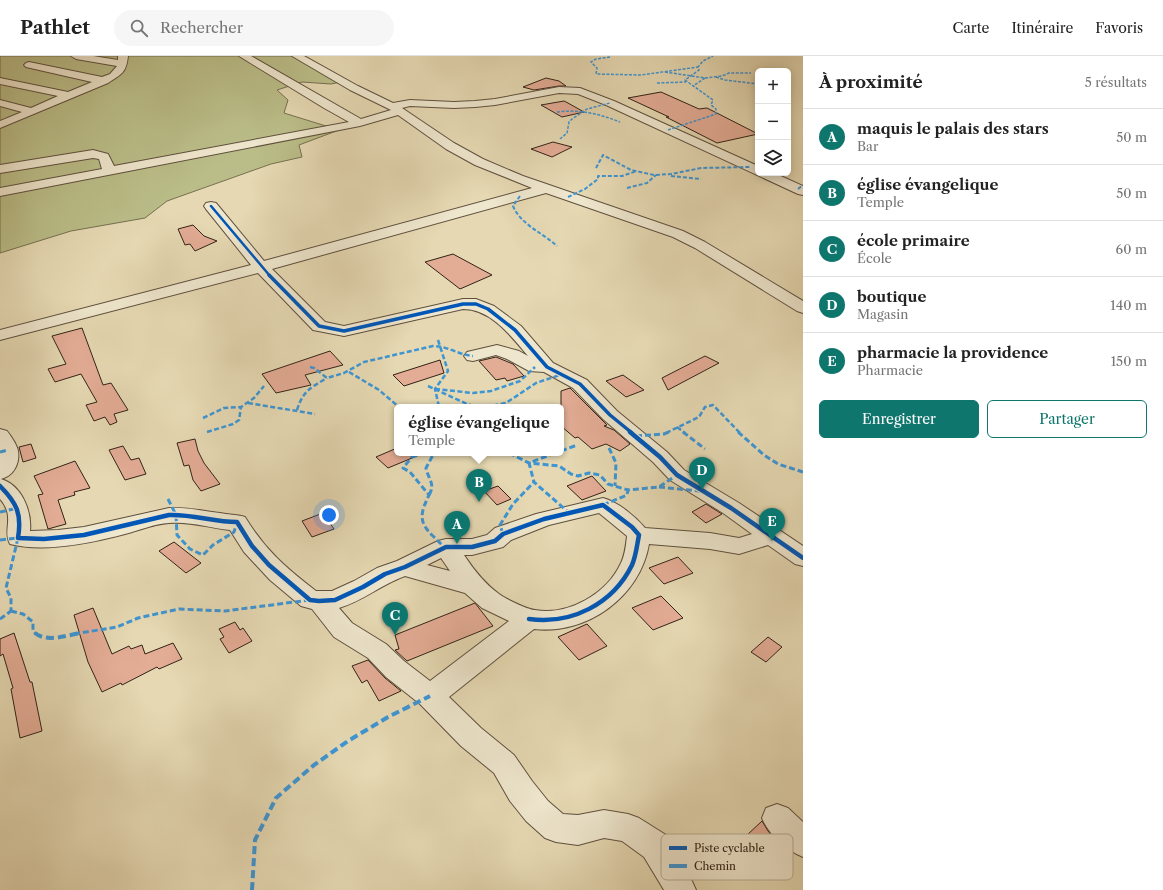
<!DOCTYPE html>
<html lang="fr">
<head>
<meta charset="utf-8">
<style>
  body { margin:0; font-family:"Libre Caslon Text",serif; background:#f6f6f6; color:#222 }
  .controls { position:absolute; right:12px; top:12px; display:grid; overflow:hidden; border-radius:6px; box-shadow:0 2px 10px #0003 }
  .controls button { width:36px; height:36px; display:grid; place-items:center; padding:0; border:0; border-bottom:1px solid #e0e0e0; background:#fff; color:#222; font:20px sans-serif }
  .you { position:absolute; left:329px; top:459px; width:14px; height:14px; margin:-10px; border:3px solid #fff; border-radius:50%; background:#1a73e8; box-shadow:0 0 0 6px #1a73e833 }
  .badge { display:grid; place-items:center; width:26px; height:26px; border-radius:50%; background:#0f766e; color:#fff; font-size:13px; font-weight:700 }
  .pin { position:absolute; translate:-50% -33px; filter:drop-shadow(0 1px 2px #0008) }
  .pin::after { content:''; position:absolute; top:21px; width:14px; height:12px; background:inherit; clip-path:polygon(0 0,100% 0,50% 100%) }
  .popup { position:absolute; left:394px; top:348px; width:170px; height:52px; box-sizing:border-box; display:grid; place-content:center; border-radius:6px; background:#fff; filter:drop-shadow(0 1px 3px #0005); font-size:13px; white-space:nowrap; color:#767676 }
  .popup b { font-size:15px; color:#222 }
  .popup::after { content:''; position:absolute; left:50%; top:100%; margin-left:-8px; border:8px solid transparent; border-top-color:#fff }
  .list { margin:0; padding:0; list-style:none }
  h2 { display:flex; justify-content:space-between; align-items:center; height:52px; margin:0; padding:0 16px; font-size:17px }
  h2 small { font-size:13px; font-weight:400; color:#767676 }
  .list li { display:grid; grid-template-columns:26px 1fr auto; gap:12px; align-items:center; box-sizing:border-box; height:56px; padding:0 16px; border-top:1px solid #e0e0e0 }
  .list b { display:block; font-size:15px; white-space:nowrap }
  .list p { margin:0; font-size:13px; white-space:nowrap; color:#767676 }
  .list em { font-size:13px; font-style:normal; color:#767676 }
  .actions { display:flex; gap:8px; padding:12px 16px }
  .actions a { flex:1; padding:9px 0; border:1px solid #0f766e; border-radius:6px; text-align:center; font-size:14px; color:#0f766e }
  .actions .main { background:#0f766e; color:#fff }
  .icon { flex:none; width:22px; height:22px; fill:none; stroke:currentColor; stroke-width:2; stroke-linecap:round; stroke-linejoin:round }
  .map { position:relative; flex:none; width:803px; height:834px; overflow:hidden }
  header { display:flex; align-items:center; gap:24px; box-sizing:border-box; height:56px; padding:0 20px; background:#fff; border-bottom:1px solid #e0e0e0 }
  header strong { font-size:19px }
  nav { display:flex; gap:22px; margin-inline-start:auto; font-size:14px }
  .search { width:280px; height:36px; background:#f6f6f6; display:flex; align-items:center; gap:10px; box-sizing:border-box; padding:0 14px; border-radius:22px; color:#767676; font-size:15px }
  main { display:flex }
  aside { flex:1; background:#fff }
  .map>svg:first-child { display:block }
</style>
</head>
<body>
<header>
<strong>Pathlet</strong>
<div class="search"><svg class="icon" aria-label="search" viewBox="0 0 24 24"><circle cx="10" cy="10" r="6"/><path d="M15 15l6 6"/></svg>Rechercher</div>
<nav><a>Carte</a><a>Itinéraire</a><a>Favoris</a></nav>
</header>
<main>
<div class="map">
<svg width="803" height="834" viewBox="0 0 803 834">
  <rect width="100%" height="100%" fill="#e5d8b2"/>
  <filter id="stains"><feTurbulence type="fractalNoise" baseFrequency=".005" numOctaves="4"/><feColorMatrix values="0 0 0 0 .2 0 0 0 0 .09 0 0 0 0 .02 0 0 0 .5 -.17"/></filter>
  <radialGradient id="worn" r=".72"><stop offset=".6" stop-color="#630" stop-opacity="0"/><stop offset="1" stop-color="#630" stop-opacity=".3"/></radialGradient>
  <polygon fill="#babd88" stroke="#767050" points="0,0 296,0 341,26 331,28 302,26 277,34 288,44 284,57 339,74 299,89 302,101 271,108 167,145 145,162 71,175 0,197"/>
  <g fill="#e3ac95" stroke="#322317">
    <polygon points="546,22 559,25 566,30 559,30 534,34 523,31"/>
    <polygon points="661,36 699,53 707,52 758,78 717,87 666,61 669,61 628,42"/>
    <polygon points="564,45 568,47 584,56 562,61 541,49"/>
    <polygon points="553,86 572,91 552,101 531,93"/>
    <polygon points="193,169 204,180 217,185 195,195 190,188 185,189 178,173"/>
    <polygon points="453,198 492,219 460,233 425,206"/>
    <polygon points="82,272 103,329 111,327 128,354 114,358 117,366 110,369 105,361 94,365 86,349 97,346 81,318 55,326 48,313 66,308 52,280"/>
    <polygon points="330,295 343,309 305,319 311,329 276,337 262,318"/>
    <polygon points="705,300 719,307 668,334 662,322"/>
    <polygon points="496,301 513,308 524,320 507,325 505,322 496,324 479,305"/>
    <polygon points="440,304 444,317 404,330 393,319"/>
    <polygon points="623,319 644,334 626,341 606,325"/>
    <polygon points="570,332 607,369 604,370 614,374 630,388 620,395 606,388 592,393 578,381 575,382 561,370 561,335"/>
    <polygon points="195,383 198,395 204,407 220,428 201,435 193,424 189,409 184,410 177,387"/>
    <polygon points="31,388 36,402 23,406 19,391"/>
    <polygon points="123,390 131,404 139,402 146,418 125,424 109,394"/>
    <polygon points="397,392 397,397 424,397 388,412 376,401"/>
    <polygon points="75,405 90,432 74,436 75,439 58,444 66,468 48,473 38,439 43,438 34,420"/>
    <polygon points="592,420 606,435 582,444 567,430"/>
    <polygon points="498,430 511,443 497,449 484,435"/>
    <polygon points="706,448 722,458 706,467 692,456"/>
    <polygon points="323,457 334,473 312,481 302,465"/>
    <polygon points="174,486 201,507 186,517 159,495"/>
    <polygon points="678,501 693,517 664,528 649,512"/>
    <polygon points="661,540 683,562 653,574 632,552"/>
    <polygon points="475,547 493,570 407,605 395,594 399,593 395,579"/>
    <polygon points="93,552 112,598 129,590 131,593 142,589 145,598 173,587 182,603 159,613 157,611 122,629 121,627 102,636 88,606 74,559"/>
    <polygon points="235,566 240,574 243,572 252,585 229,597 220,583 224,581 219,573"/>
    <polygon points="587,568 607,590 579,604 558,581"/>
    <polygon points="14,577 30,626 32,626 42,675 20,682 11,633 13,632 3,598 0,600 0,583"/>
    <polygon points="768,581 782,591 766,606 751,596"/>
    <polygon points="368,604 385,622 401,635 379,645 367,624 362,627 352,610"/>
    <polygon points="762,765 768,775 777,786 766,797 746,780"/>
  </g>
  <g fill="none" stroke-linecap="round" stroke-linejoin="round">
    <g stroke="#5f503e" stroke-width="2">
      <g id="minor">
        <path d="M71 0H93L118 4V0H128C126 18 121 18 108 27L0 72V65L22 56 0 50V44L31 52 58 40 0 28V22L68 36 92 26 26 11 24 9 26 7 29 6 102 21 110 18 117 10 76 3Z"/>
        <path d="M239 0H251L361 63 391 54 350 34 292 0H304L358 30 393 47 410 44 454 46 475 45 495 43 559 31 580 32 614 45 758 110V117H774L803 130V139L798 138 606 49 578 38 559 37 495 49 475 51 454 52 410 50 402 52 454 87 483 103 523 120 683 175 705 186 803 245V257L797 255 695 192 673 181 546 137 272 213 325 266 344 270 463 243H476L494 250 521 270 553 307 587 324 617 355 667 396 684 414 739 447 803 490V510L795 508 768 489 739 498 710 493 649 488C640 541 587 579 534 573L449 641 481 672 514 699 532 725 548 745 563 758 578 759 604 754 628 758 639 762 666 779 686 812 696 834H664L644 801 622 785 604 782 578 789 556 786 545 782 526 765 510 745 494 717 461 690 420 648 386 621 368 602 334 581 312 553 301 550 270 524 244 496 230 474C210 472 190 465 169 467 154 468 140 474 125 478 91 487 44 497 10 488 2 474 16 461 0 443V373L7 375C11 380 17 389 18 395 20 407 14 420 1 423 22 429 32 456 30 475L58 474 84 471 169 452C187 451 203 455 220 457 228 459 236 458 245 461 265 494 286 512 316 535H332L354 525 377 512 397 505 438 485 446 483H472L487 479 495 472 536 458 603 442C618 446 635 460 645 472L710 477 739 482 752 478 723 457 670 424 653 406 603 363 573 332 544 316 529 315 507 303 496 299 473 305 467 304 464 300 467 296 497 289 519 295 528 300C511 280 491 253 463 253L344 280 313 274 258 217 0 284V274L251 209 206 153 204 150 206 147 211 146 216 147 264 205 532 132 475 109 446 93 398 59 360 70 0 140V132L102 113 99 103 93 102 0 117V109L93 94 108 98 114 110 349 66 324 52ZM599 457 627 480C626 489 625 499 621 507 607 538 568 560 535 554 526 553 506 543 499 538 484 527 474 514 464 499H472L503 491 511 484 549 469ZM441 502 450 515 427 509ZM405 520 465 537 482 552 509 565 430 625 404 605 386 588 352 567 339 552C363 545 382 528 405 520Z"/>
        <path d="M777 748 788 752 803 766V801C786 794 769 779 762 762L766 752Z"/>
      </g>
    </g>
    <use href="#minor" fill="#eee6cd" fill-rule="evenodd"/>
    <g stroke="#3d95d4" stroke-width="1.5" stroke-dasharray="3 1.5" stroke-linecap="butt">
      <polyline points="610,1 596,3 591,6 597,12 596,18 641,19 698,11"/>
      <polyline points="665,16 705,22 693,30"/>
      <polyline points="716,21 725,24 758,28"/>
      <polyline points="705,22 722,20 729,17 751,17"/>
      <polyline points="657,27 686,26"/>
      <path d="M557 56C579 53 600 58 620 66"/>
      <polyline points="668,74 716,58 716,53 711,49 713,44 685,24 699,14 698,11 703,5 713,0"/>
      <polyline points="560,83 567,77 569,66 572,63 587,53 610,47"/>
    </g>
    <g stroke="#3d95d4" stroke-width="2" stroke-dasharray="4 2" stroke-linecap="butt">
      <polyline points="596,112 603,99 631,114 654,119 671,118 701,112 751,111"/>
      <polyline points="671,120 701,123"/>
      <polyline points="627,132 647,127 656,119"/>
      <polyline points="798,133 803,129"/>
      <path d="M520 140 513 150C521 169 543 177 557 190"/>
      <polyline points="568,141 585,133 598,123 598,120 622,120 637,115"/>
    </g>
    <g stroke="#3d95d4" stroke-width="2.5" stroke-dasharray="5 2.5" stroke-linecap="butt">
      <polyline points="438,284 448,315 435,333 439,351"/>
      <path d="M310 311 314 312 327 322 344 317 364 306 433 290C448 290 459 299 473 300"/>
      <polyline points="349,316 379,334 399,351"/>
      <polyline points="428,330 467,348 478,351"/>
      <polyline points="435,333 473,337 491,335 520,325 535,311"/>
      <polyline points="248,347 315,358"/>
      <polyline points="486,351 506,347 536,327 563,318"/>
      <path d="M297 354C303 335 310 332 327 322"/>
      <polyline points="203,362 224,352 241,351 254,342 264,330"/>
      <polyline points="677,371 685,377"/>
      <polyline points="207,376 233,368 239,364 241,351"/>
      <polyline points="666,377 699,361 705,351 713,349 740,377"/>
    </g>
    <g stroke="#3d95d4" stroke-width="3" stroke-dasharray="6 3" stroke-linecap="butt">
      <polyline points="683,376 705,393"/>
      <polyline points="738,376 764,399 778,408 803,416"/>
      <polyline points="636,380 664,378 669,376"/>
      <polyline points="609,392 616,407 615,430"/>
      <polyline points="561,395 577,389"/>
      <polyline points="0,396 8,394"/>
      <path d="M425 397 412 401 403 412 410 416 429 439C420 458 418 466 434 481 438 485 441 489 446 491"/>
      <polyline points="509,397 529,407 559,410 571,418 578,420 589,417 600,419 608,428 628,434"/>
      <polyline points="555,397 529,407 534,426 568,456 565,458"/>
      <polyline points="659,431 699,435"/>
      <path d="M429 439C436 428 428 423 426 412L434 397"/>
      <polyline points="168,443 176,459 177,479 190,493 203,499 213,489 234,476 237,466"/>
      <polyline points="603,449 627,439 628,434 659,431 677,419"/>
      <polyline points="0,456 18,452"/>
      <polyline points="503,478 500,469 513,448 534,426"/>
      <polyline points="0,484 18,482 6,532 11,542 11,555"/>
      <polyline points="11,555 23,558 33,566 33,575 36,578"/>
      <polyline points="0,563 11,555"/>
      <polyline points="74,578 117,571 138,562 179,553 225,555 310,544"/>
    </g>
    <g stroke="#3d95d4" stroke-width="4" stroke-dasharray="8 4" stroke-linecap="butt">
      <path d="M35 577C47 587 67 579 81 577"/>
      <polyline points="252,834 255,784 276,742 314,709 348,685 388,661 430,640"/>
    </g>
    <g stroke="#eee6cd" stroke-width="4">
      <polyline id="cycleway-far2" points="211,150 270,220"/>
    </g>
    <g stroke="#eee6cd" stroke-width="5.5">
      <polyline id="cycleway-far1" points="269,219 319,270 344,275 463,248 476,248 488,253 515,274 547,311 580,328 610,359 632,377"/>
    </g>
    <g stroke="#eee6cd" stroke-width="7">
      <g id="cycleway">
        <polyline points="630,376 660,401 677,419 731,452 803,502"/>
        <path d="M0 430C17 447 22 458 18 482L44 483 84 479 169 459C192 458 214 466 237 466L252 490 269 509 310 544 319 545 335 544 363 531 385 518 405 511 446 491H472L495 485 503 478 544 463 603 449 632 471 639 479C637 489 636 500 632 509 613 548 571 569 529 563"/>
      </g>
    </g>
    <use href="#cycleway-far2" stroke="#0057b8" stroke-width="2.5"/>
    <use href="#cycleway-far1" stroke="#0057b8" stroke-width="3.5"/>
    <use href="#cycleway" stroke="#0057b8" stroke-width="4.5"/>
  </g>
  <rect x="661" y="778" width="132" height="46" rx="6" fill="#eee6cd" stroke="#b6ac96" stroke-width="1"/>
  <rect x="669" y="790" width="18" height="4" fill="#0057b8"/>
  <rect x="669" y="808" width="18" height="4" fill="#3d95d4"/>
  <g font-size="11" fill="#322317">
    <text x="694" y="796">Piste cyclable</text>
    <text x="694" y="814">Chemin</text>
  </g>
  <rect width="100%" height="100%" filter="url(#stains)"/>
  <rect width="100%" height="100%" fill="url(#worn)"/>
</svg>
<div class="controls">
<button>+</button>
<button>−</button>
<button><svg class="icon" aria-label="layers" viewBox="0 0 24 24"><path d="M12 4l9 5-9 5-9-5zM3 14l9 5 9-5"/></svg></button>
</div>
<div class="you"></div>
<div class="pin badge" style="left:457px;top:488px">A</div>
<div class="pin badge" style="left:479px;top:446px">B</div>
<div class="popup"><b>église évangelique</b>Temple</div>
<div class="pin badge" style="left:395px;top:579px">C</div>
<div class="pin badge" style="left:702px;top:434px">D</div>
<div class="pin badge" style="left:772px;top:485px">E</div>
</div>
<aside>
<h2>À proximité<small>5 résultats</small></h2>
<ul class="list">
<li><span class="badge">A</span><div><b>maquis le palais des stars</b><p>Bar</p></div><em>50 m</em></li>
<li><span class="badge">B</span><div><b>église évangelique</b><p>Temple</p></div><em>50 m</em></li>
<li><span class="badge">C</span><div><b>école primaire</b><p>École</p></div><em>60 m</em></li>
<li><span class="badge">D</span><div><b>boutique</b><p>Magasin</p></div><em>140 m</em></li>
<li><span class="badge">E</span><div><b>pharmacie la providence</b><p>Pharmacie</p></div><em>150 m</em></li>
</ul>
<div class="actions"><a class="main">Enregistrer</a><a>Partager</a></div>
</aside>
</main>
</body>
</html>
